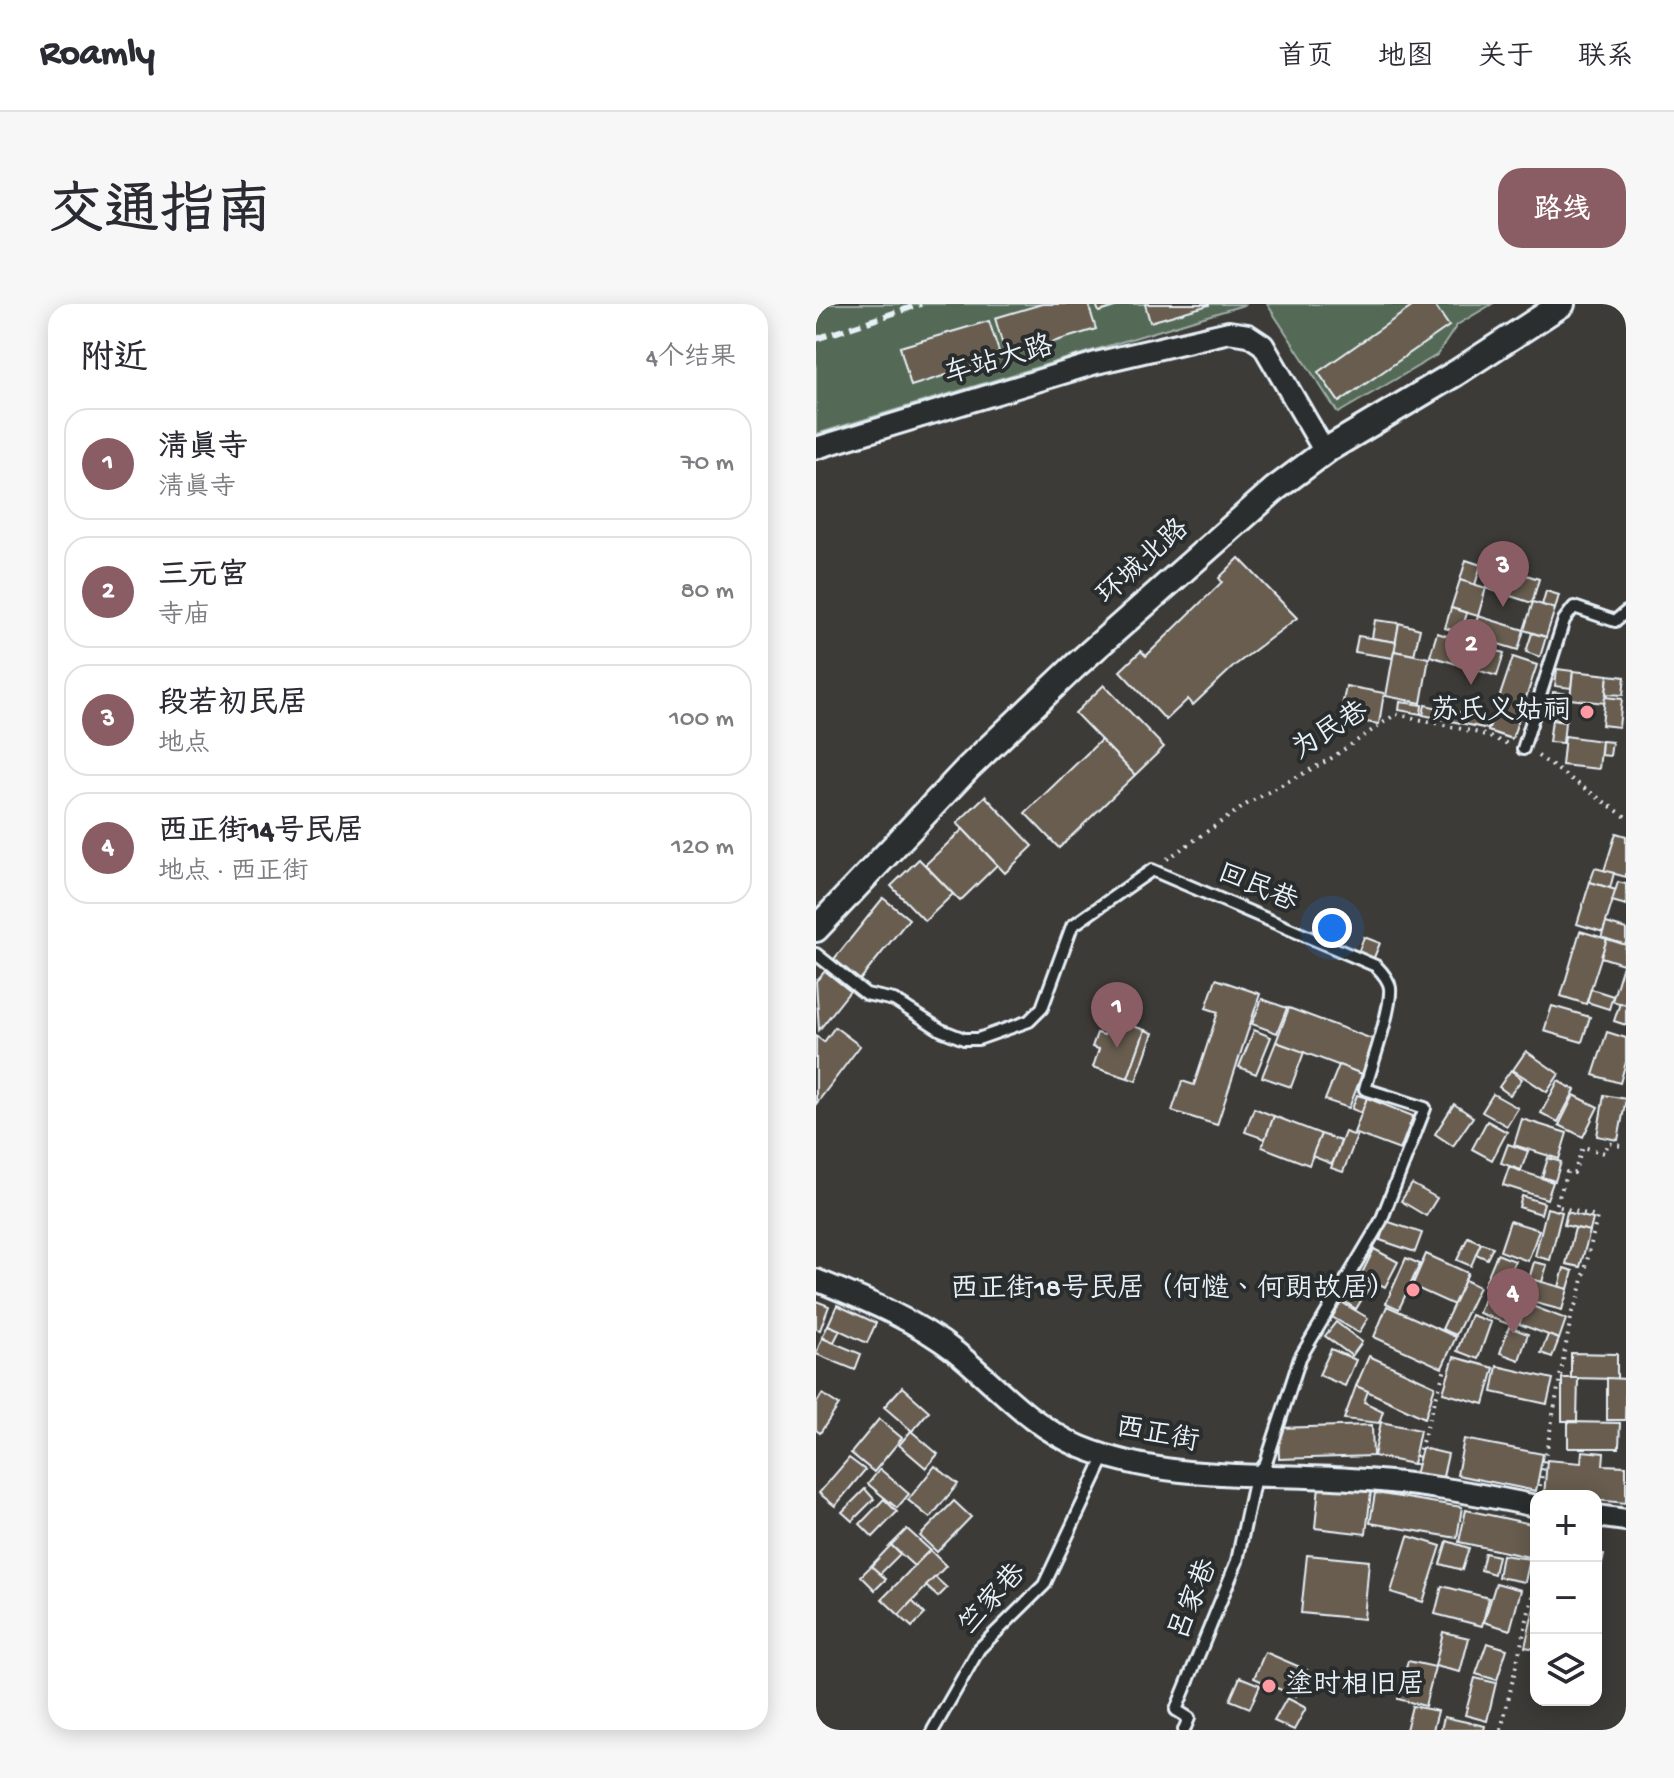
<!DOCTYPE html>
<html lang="zh">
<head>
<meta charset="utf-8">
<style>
  body { margin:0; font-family:"Gochi Hand","LXGW WenKai TC",sans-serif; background:#f7f7f7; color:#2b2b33 }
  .controls { position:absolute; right:24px; bottom:24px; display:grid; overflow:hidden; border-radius:16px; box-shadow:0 4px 20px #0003 }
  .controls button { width:72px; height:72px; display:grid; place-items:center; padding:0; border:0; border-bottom:2px solid #e1e1e2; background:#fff; color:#2b2b33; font:40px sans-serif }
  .you { position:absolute; left:516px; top:624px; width:28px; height:28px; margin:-20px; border:6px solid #fff; border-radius:50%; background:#1a73e8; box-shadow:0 0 0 12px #1a73e833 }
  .badge { display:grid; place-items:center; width:52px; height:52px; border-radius:50%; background:#8a5d65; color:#fff; font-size:26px; font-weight:700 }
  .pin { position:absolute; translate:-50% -66px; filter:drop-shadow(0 2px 4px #0008) }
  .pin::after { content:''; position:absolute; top:42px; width:28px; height:24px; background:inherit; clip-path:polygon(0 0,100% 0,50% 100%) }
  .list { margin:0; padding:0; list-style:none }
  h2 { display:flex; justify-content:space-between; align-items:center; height:104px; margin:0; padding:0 32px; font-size:34px }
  h2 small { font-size:26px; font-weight:400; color:#7c7c81 }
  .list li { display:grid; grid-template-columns:52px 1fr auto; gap:24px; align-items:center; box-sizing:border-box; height:112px; margin:0 16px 16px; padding:0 16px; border:2px solid #e1e1e2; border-radius:24px }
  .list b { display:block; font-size:30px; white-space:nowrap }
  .list p { margin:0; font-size:26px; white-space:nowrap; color:#7c7c81 }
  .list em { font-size:26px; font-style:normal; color:#7c7c81 }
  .icon { flex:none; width:44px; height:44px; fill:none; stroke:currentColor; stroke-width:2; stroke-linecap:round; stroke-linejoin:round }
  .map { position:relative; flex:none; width:810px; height:1426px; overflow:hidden; border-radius:24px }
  header { display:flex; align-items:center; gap:48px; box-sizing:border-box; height:112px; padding:0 40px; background:#fff; border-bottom:2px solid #e1e1e2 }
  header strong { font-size:38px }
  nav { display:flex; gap:44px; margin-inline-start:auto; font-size:28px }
  .intro { display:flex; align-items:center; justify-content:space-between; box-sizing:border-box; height:192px; padding:0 48px }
  h1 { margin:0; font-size:56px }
  .button { padding:20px 36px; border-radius:24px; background:#8a5d65; color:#fff; font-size:28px; font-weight:700 }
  main { display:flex; gap:48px; padding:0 48px }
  aside { flex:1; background:#fff; border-radius:24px; box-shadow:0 4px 20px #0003 }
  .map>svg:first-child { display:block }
</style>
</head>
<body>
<header>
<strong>Roamly</strong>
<nav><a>首页</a><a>地图</a><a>关于</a><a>联系</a></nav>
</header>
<div class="intro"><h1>交通指南</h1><a class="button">路线</a></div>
<main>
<aside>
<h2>附近<small>4个结果</small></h2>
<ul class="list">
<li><span class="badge">1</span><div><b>清真寺</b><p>清真寺</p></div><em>70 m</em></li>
<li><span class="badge">2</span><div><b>三元宫</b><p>寺庙</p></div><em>80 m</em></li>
<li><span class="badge">3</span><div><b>段若初民居</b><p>地点</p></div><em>100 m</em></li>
<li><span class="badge">4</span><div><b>西正街14号民居</b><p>地点 · 西正街</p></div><em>120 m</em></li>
</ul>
</aside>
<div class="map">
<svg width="810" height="1426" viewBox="0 0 810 1426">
  <rect width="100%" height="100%" fill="#3d3b38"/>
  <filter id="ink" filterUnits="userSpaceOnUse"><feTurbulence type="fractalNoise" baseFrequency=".0125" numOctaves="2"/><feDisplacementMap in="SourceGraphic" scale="16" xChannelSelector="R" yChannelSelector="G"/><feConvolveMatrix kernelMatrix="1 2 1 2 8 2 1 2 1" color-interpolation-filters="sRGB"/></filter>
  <g filter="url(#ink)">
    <g fill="#556b57" stroke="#9eaea8" stroke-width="2">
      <polygon points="0,0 431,0 0,130"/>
      <polygon points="451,0 676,0 641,21 621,51 522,109"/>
    </g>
    <g fill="#685d4f" stroke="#e8f1f8" stroke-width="2">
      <polygon points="226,0 272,0 280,25 190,52 179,14"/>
      <polygon points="280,0 308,0 283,8"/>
      <polygon points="329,0 393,0 393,1 334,18"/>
      <polygon points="600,0 618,0 633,22 523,98 502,68"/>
      <polygon points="173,17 185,54 95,82 84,43"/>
      <polygon points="423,254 481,314 418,362 377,401 372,395 350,416 304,367 325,347 330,352 406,278 403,274"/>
      <polygon points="650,256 665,261 659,281 644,276"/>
      <polygon points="678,261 723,275 716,299 670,284"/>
      <polygon points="644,276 670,284 662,312 635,304"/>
      <polygon points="730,287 743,291 739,305 726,301"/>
      <polygon points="717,298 739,305 730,333 708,326"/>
      <polygon points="635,304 651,309 645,329 629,324"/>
      <polygon points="662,312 708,326 702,346 656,332"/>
      <polygon points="559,316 583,319 580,338 556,334"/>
      <polygon points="583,319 604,325 598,351 578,347"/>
      <polygon points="621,329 688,349 681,372 614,352"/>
      <polygon points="716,329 730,333 724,353 710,348"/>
      <polygon points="542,332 580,338 577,354 539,348"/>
      <polygon points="578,347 613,354 605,399 570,392"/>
      <polygon points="697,353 721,361 696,435 672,427"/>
      <polygon points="741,365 757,367 755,384 739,382"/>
      <polygon points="757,367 792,371 789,399 754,395"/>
      <polygon points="792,371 809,373 807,391 790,390"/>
      <polygon points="288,381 348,443 319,471 259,409"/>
      <polygon points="530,382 568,389 563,420 524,414"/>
      <polygon points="737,388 754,390 751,416 734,414"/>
      <polygon points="789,393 806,395 803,423 786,421"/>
      <polygon points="584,398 606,401 605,410 583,406"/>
      <polygon points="609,401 674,415 672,425 607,411"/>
      <polygon points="736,416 749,418 747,439 733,438"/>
      <polygon points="749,432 786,437 783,465 746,461"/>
      <polygon points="285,436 319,471 243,544 209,509"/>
      <polygon points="786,437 796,438 794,452 785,451"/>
      <polygon points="169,492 217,542 189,569 141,519"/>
      <polygon points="147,525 181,561 144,597 109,561"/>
      <polygon points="800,529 810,532 810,573 788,567"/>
      <polygon points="103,555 137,590 109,617 75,582"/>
      <polygon points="779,564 798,569 794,584 774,578"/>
      <polygon points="774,578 800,586 787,628 761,620"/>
      <polygon points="802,578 810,580 810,601 796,597"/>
      <polygon points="67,594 93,615 44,676 18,655"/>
      <polygon points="790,619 810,625 810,641 785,634"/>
      <polygon points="764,627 791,635 770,700 745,692"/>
      <polygon points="548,633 564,639 557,656 542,649"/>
      <polygon points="791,635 810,641 807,660 785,653"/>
      <polygon points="810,652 810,701 796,697"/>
      <polygon points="18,655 44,676 34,687 9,667"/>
      <polygon points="9,667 34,687 3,726 0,677"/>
      <polygon points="400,675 444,690 401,821 356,807 366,777 378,781 402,708 390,704"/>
      <polygon points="775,685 797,692 793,705 771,698"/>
      <polygon points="446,695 471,704 461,729 436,720"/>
      <polygon points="804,699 810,701 810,721 798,717"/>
      <polygon points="736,702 774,713 766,738 728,727"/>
      <polygon points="473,704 559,736 546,770 460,738"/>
      <polygon points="294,714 329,726 312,774 277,763 283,745 276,743 281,729 288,731"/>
      <polygon points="19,723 44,742 0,800 0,732 8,738"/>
      <polygon points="329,726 337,729 320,777 312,774"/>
      <polygon points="438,726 455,733 440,770 423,763"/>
      <polygon points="791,728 810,734 810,758 804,779 777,771"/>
      <polygon points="460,738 488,748 475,783 446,773"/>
      <polygon points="710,747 743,770 731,788 697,766"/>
      <polygon points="523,761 546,770 533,804 509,796"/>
      <polygon points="695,766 706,775 694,791 683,783"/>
      <polygon points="742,777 759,786 742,818 725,809"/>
      <polygon points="677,790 702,804 691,822 666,808"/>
      <polygon points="541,791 551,794 546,809 536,805"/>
      <polygon points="758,791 782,803 767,833 743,821"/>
      <polygon points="788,791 810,795 802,836 781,832"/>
      <polygon points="551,794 597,812 584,846 538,829"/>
      <polygon points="638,800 657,813 637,842 619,830"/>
      <polygon points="438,804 458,812 449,835 429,828"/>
      <polygon points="458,812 505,830 493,861 446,843"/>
      <polygon points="706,815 751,829 743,855 698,841"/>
      <polygon points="671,817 691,828 676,856 656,845"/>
      <polygon points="529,828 541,832 527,868 515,864"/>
      <polygon points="505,830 525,837 516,860 496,852"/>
      <polygon points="692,840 712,847 705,866 685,859"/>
      <polygon points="732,854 745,858 739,877 726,873"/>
      <polygon points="693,863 737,878 731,895 687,881"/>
      <polygon points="596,880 621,894 610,912 585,897"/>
      <polygon points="706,892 728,899 725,910 703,903"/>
      <polygon points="731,904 746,908 734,956 719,952"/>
      <polygon points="751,908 777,915 774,927 748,921"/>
      <polygon points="570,917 606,929 599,948 564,936"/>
      <polygon points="694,917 723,926 712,957 684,947"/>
      <polygon points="759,924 774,927 764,963 750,960"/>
      <polygon points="652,933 665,939 655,962 641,956"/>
      <polygon points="665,939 677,943 671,955 660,950"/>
      <polygon points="558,945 582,958 569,983 545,971"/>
      <polygon points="610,950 652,969 638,1001 596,982"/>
      <polygon points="681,950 699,957 685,989 668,981"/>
      <polygon points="590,954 604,960 583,1005 570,999"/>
      <polygon points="718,958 731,961 726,978 713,975"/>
      <polygon points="748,964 757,967 752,985 743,983"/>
      <polygon points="696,970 752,985 746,1006 690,991"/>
      <polygon points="541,971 555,980 540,1005 526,996"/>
      <polygon points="649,976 663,983 640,1031 626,1025"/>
      <polygon points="671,986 709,999 700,1023 663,1009"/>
      <polygon points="0,997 13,1002 4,1026 0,1025"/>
      <polygon points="525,998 552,1014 543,1029 516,1013"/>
      <polygon points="711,1000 750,1015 743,1035 703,1020"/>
      <polygon points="21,1001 60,1019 51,1039 12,1021"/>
      <polygon points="571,1002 640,1033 626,1064 558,1033"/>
      <polygon points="655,1011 675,1018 662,1055 641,1047"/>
      <polygon points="520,1018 546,1038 536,1052 509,1032"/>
      <polygon points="12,1021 24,1026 18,1038 6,1033"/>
      <polygon points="693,1023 712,1030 703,1056 684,1049"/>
      <polygon points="732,1031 743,1035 736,1053 725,1049"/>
      <polygon points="6,1034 45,1050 39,1066 0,1050"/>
      <polygon points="515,1045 540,1056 529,1082 503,1071"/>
      <polygon points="755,1049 801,1050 801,1075 755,1074"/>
      <polygon points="553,1052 619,1082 609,1114 540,1082"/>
      <polygon points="638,1053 678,1064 668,1100 627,1089"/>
      <polygon points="681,1062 737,1075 731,1100 676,1088"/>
      <polygon points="746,1074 762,1074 761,1117 746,1117"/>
      <polygon points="791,1074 810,1075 809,1116 791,1116"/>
      <polygon points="540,1082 552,1087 548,1098 567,1107 563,1119 528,1115"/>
      <polygon points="86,1083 113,1107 96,1127 68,1103"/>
      <polygon points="6,1090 23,1101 4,1129 0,1126 0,1100"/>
      <polygon points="63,1115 86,1134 58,1168 35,1149"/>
      <polygon points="565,1118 604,1126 597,1160 558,1152"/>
      <polygon points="752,1118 804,1119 803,1144 752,1144"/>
      <polygon points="556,1121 557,1152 463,1155 462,1124"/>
      <polygon points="95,1127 122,1150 110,1164 83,1141"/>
      <polygon points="648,1135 727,1150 720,1187 641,1171"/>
      <polygon points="606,1144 632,1150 626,1177 599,1171"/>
      <polygon points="766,1147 788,1149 787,1161 810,1162 810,1199 780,1196 780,1192 728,1192 731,1156 765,1159"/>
      <polygon points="33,1154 49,1166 19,1202 3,1189"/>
      <polygon points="119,1162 142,1180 114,1214 92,1196"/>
      <polygon points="64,1165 93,1190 81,1204 52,1180"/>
      <polygon points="503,1182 555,1188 550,1230 499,1224"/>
      <polygon points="49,1185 58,1195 36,1217 26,1208"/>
      <polygon points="559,1189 646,1203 641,1234 554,1219"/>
      <polygon points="68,1195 81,1208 57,1233 44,1220"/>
      <polygon points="138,1197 155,1213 121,1248 104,1232"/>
      <polygon points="650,1206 720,1221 713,1253 643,1238"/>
      <polygon points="91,1225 114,1246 98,1262 75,1241"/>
      <polygon points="592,1232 625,1242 607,1298 575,1288"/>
      <polygon points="631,1237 653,1244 646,1266 624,1260"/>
      <polygon points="75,1241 84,1250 64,1270 55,1262"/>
      <polygon points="114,1246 130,1262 83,1311 66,1295"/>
      <polygon points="669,1249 682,1252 678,1270 665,1266"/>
      <polygon points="780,1250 788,1251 780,1284"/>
      <polygon points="491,1251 553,1257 548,1315 485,1309"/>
      <polygon points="686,1251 714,1255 709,1278 682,1273"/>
      <polygon points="55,1262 70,1275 59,1286 45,1272"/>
      <polygon points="119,1273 131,1284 122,1293 110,1282"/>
      <polygon points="680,1279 705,1286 694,1326 668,1318"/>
      <polygon points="626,1282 673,1294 666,1322 619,1310"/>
      <polygon points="720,1295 720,1345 709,1343"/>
      <polygon points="96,1297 109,1310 96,1323 83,1311"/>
      <polygon points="627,1328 653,1334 644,1368 619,1362"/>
      <polygon points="671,1339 691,1345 681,1376 660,1370"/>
      <polygon points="449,1348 491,1366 479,1392 438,1374"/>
      <polygon points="592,1357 619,1363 609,1402 582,1395"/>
      <polygon points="424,1373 444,1381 434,1404 414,1396"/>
      <polygon points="659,1374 680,1379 671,1417 649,1411"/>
      <polygon points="471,1394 490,1404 478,1426 458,1417"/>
      <polygon points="596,1402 622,1407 617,1426 590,1426"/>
      <polygon points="628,1413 669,1422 668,1426 625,1426"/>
    </g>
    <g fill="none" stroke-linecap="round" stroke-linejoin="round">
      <g stroke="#e8f1f8" stroke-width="16">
        <g id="service">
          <polyline points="707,445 748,316 758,303 799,317 810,308"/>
          <path d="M0 650 50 690 78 696 125 726 148 735H162L213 717 226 704 256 622 336 566 560 662C566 668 573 676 574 684 576 704 555 763 549 785L609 804 565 917 484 1054 450 1159 439 1173 421 1257 360 1406 373 1414 368 1426"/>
          <polyline points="117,1426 163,1345 228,1281 289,1152"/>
        </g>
      </g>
      <g stroke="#e8f1f8" stroke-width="26">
        <g id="minor">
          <polyline points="0,144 280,59 413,28 432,31 447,41 509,148"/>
          <path d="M0 976C49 996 98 1015 140 1048 182 1082 213 1121 265 1143 351 1178 443 1169 534 1175 597 1178 658 1189 720 1202"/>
          <polyline points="780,1212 810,1216"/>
        </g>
      </g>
      <g stroke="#e8f1f8" stroke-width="30">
        <polyline id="tertiary" points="0,625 152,464 259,362 459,185 514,144 640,69 746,0"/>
      </g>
      <g stroke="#e8f1f8" stroke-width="4" stroke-dasharray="2 6" stroke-linecap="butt">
        <polyline points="722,452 810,513"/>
        <polyline points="351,555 434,498 514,455 580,410 663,429 692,440"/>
        <polyline points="599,1161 629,1065"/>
        <polyline points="724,1182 756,1008 763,993 781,913 740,902 751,868 758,869 767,843 789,849 792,839 810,843"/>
        <polyline points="685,1426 720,1277"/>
      </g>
      <use href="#service" stroke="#2a2d2e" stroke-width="10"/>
      <use href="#minor" stroke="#2a2d2e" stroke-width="20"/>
      <use href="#tertiary" stroke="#2a2d2e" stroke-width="24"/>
      <polyline stroke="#e8f1f8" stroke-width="6" stroke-dasharray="12 6" stroke-linecap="butt" points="0,35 105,0"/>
    </g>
  </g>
  <g fill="#ff9aa2" stroke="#2a2d2e" stroke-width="3">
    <circle cx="771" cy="408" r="8"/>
    <circle cx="597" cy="986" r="8"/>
    <circle cx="453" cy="1382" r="8"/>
  </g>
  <g text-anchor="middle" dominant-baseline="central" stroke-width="8" stroke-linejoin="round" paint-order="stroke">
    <g font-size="28" fill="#e8f1f8" stroke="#2a2d2e">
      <text transform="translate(183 58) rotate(-16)">车站大路</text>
      <text transform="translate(328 259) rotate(-42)">环城北路</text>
      <text transform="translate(515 428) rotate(-32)">为民巷</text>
      <text transform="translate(441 585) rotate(23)">回民巷</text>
      <text transform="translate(341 1132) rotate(11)">西正街</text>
      <text transform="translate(178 1296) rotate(-48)">竺家巷</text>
      <text transform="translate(379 1296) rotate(-68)">吕家巷</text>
    </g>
    <g font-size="28" fill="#e8f1f8" stroke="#2a2d2e" text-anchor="end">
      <text x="755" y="408">苏氏义姑祠</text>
      <text x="581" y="986">西正街18号民居（何慥、何朗故居）</text>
      <text x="469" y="1382" text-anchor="start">塗时相旧居</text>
    </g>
  </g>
</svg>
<div class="controls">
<button>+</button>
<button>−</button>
<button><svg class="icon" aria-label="layers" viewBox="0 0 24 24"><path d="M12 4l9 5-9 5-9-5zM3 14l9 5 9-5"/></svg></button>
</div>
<div class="you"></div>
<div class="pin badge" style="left:301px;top:744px">1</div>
<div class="pin badge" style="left:655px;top:381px">2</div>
<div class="pin badge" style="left:687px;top:303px">3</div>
<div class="pin badge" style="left:697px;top:1030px">4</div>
</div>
</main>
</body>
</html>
